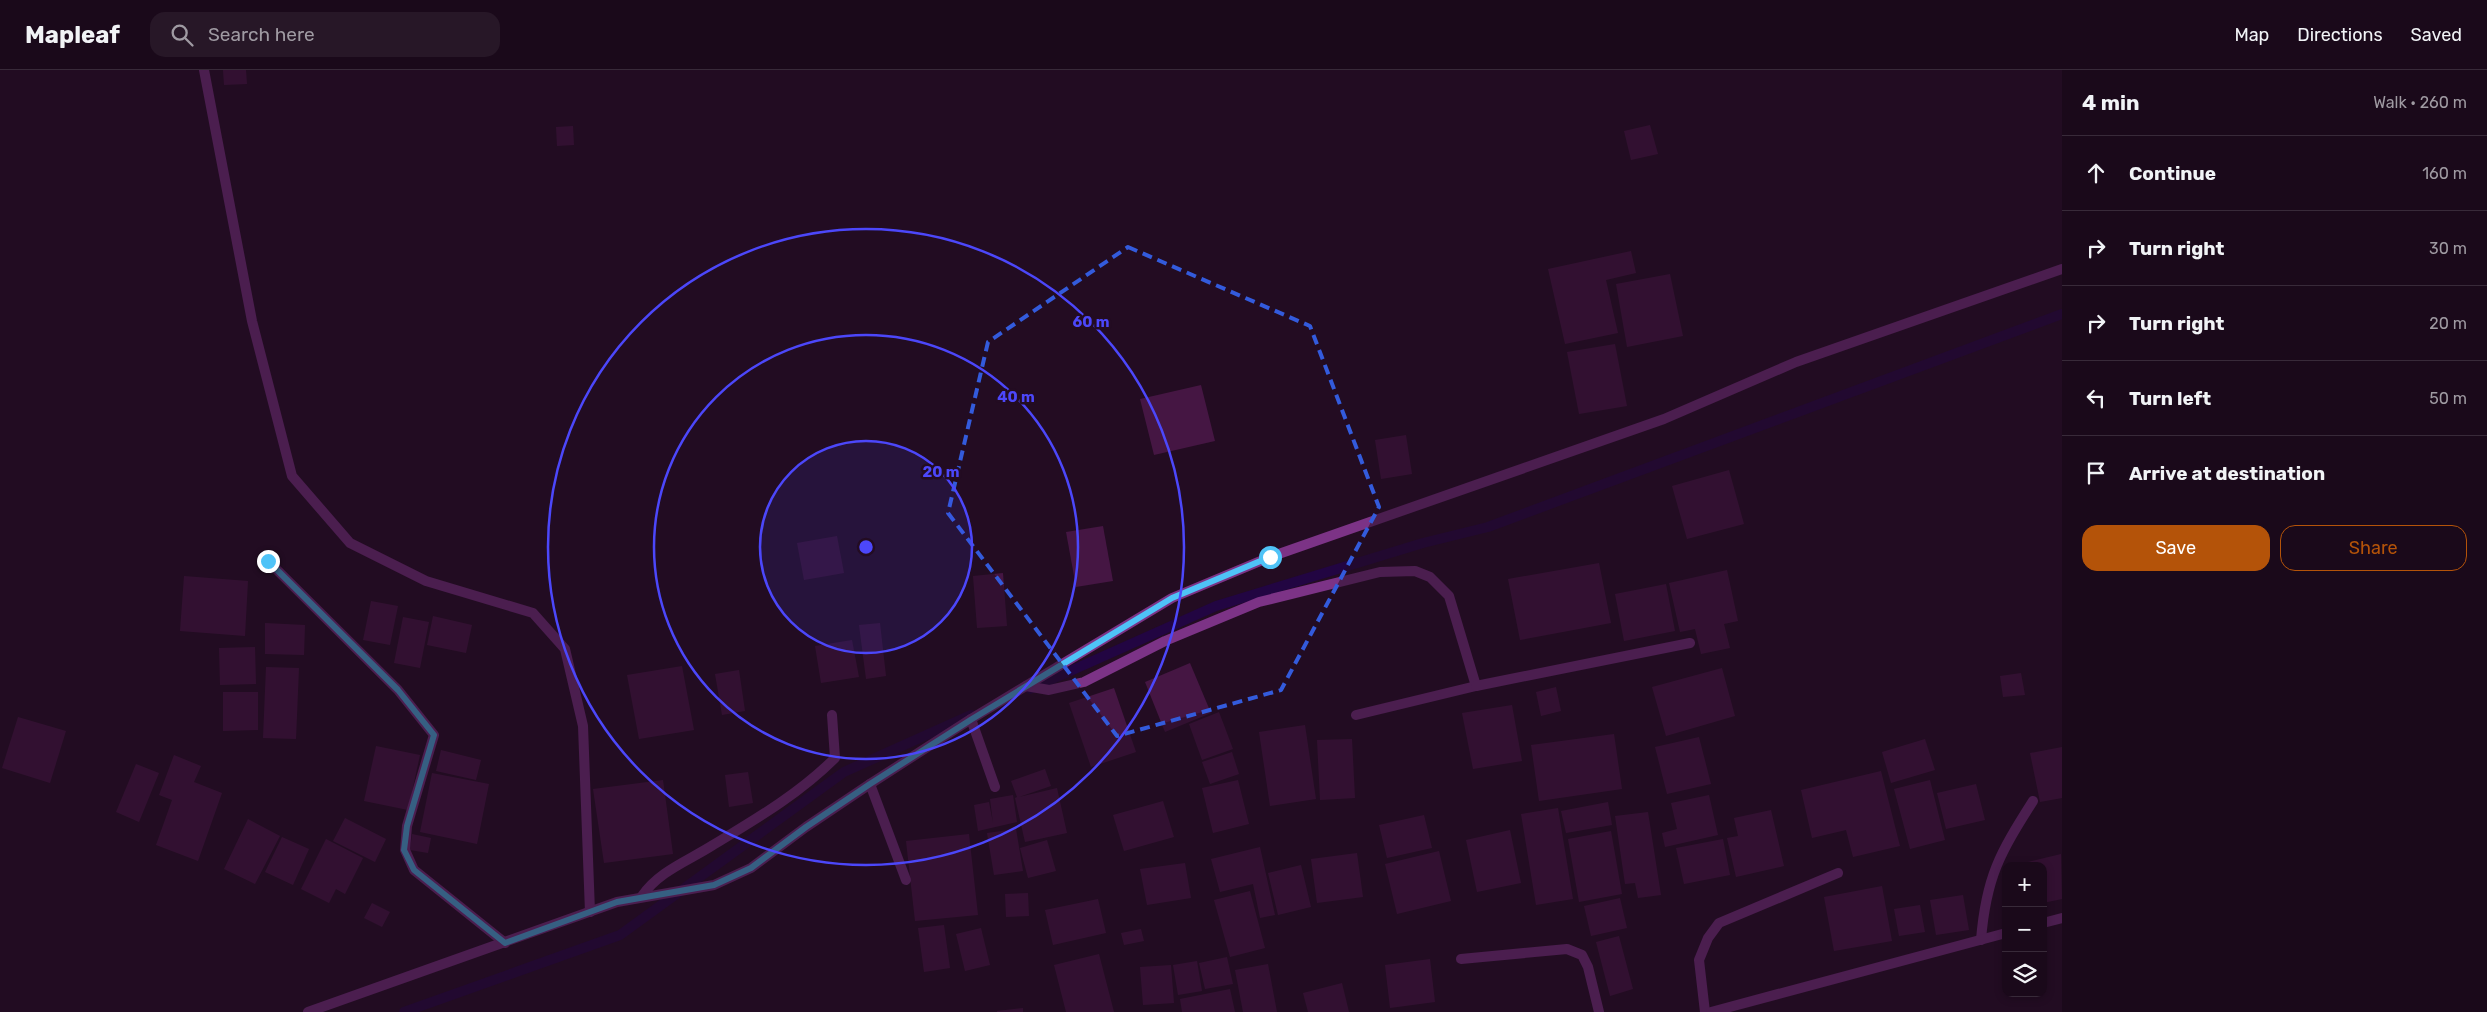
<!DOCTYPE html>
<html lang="en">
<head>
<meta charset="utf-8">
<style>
  body { margin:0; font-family:Rubik,sans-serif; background:#271727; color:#f1f3f6 }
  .controls { position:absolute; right:15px; bottom:15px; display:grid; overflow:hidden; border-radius:10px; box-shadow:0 2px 8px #0003 }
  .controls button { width:45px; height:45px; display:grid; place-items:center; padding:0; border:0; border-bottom:1px solid #382a39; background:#1a091a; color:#f1f3f6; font:25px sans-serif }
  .stop { position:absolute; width:15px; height:15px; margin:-11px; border:4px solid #4fc3f7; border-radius:50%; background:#fff }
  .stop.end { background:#4fc3f7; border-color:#fff; box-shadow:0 1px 5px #0008 }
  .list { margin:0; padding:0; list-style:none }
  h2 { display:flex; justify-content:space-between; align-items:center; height:65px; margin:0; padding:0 20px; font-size:21px }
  h2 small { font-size:16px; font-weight:400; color:#9f9aa2 }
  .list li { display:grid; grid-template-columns:32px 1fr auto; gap:15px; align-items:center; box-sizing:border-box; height:75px; padding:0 20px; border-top:1px solid #382a39 }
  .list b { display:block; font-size:19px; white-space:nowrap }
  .list em { font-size:16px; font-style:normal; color:#9f9aa2 }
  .actions { display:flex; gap:10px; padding:15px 20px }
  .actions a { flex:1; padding:11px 0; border:1px solid #b45309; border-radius:15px; text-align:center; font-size:18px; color:#b45309 }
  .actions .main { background:#b45309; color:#fff }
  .icon { flex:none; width:28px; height:28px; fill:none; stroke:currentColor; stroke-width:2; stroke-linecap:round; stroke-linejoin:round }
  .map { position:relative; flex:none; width:2062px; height:942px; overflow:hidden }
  header { display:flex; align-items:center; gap:30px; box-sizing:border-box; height:70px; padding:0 25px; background:#1a091a; border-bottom:1px solid #382a39 }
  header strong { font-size:24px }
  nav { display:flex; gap:28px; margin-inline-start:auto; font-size:18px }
  .search { width:350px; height:45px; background:#271727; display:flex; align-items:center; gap:12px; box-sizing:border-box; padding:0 18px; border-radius:15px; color:#9f9aa2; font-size:19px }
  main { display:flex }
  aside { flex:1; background:#1a091a }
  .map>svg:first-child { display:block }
</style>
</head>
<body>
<header>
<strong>Mapleaf</strong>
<div class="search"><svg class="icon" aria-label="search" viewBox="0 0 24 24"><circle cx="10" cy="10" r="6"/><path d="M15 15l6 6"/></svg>Search here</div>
<nav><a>Map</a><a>Directions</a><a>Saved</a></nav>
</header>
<main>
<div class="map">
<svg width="2062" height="942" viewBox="0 0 2062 942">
  <rect width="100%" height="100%" fill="#230c22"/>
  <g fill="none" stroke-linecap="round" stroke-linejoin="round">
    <g stroke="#220542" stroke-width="10">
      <polyline points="1030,619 1216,536 1423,473 1488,457 2062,244"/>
      <polyline points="404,942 620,865 844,702 971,645"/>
    </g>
  </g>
  <g fill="#451643">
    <polygon points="223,0 246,0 247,14 224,15"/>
    <polygon points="1650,55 1658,84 1631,90 1624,61"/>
    <polygon points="573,56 574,75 557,76 556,57"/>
    <polygon points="1631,181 1636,203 1606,210 1618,263 1565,274 1548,199"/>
    <polygon points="1670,204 1683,266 1627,277 1616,214"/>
    <polygon points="1615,274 1627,336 1579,344 1567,282"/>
    <polygon points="1201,315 1215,371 1154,385 1140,329"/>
    <polygon points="1406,365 1412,404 1381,409 1375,370"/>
    <polygon points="1729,400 1744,454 1687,469 1672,416"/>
    <polygon points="1103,456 1113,511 1076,517 1066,462"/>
    <polygon points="837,466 844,503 804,510 797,473"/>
    <polygon points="1599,493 1611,553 1520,570 1508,509"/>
    <polygon points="1727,500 1738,551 1724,554 1730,578 1701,584 1695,559 1680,562 1669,513"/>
    <polygon points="1003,503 1007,556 977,558 973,506"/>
    <polygon points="184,506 248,511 245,566 180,561"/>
    <polygon points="1666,514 1675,561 1624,571 1615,524"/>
    <polygon points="371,531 398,536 390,575 363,570"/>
    <polygon points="433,546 472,555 466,583 427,575"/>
    <polygon points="403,547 429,552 420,598 394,593"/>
    <polygon points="265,553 305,555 304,585 265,584"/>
    <polygon points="880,553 886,606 866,609 859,555"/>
    <polygon points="852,570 859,607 821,613 815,576"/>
    <polygon points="255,577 256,614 220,615 219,578"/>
    <polygon points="1190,593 1211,643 1165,662 1145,612"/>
    <polygon points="682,596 694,660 639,669 627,605"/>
    <polygon points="266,597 299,598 296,669 263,668"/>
    <polygon points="1722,598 1735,646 1666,666 1652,617"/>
    <polygon points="739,600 745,641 722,645 715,604"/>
    <polygon points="2021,603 2025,625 2003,627 2000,606"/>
    <polygon points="1556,617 1561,641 1541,646 1536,622"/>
    <polygon points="1114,618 1136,682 1091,697 1069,633"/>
    <polygon points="223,622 258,622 258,660 223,661"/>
    <polygon points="1512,635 1522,691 1473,699 1462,643"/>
    <polygon points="1219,642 1233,679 1202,690 1189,654"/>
    <polygon points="18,647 66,661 50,713 2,698"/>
    <polygon points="1305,655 1316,729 1270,736 1259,662"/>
    <polygon points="1614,664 1622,719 1539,731 1531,675"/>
    <polygon points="1699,667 1711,714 1667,724 1655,677"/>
    <polygon points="1352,669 1355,728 1320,730 1317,670"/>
    <polygon points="1925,669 1935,700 1891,713 1882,682"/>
    <polygon points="376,676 420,685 408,740 364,731"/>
    <polygon points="2062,677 2062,728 2040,732 2030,683"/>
    <polygon points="441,680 481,690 476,710 436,701"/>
    <polygon points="1232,682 1239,704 1210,714 1202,692"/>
    <polygon points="174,685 201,696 194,712 222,723 198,791 156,775 172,730 159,725"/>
    <polygon points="136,694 159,703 139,752 116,742"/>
    <polygon points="1045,699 1051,716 1019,727 1057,718 1067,763 1025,772 1015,728 1017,727 1011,711"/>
    <polygon points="1881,701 1900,776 1853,787 1846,760 1812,768 1801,720"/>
    <polygon points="748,702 753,733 729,737 725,705"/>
    <polygon points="432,703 489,714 477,774 420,762"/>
    <polygon points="663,710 673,784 604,793 593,719"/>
    <polygon points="1238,710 1249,754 1213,763 1202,718"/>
    <polygon points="1930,710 1945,770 1910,779 1894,719"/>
    <polygon points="1976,714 1985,750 1946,759 1937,723"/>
    <polygon points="1013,725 1017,752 978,761 974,735 989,732 993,753 990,729"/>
    <polygon points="1709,725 1718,765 1665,777 1662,763 1677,759 1671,733"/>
    <polygon points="1163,731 1174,767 1124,781 1113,745"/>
    <polygon points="1608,732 1612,755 1566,763 1561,741"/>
    <polygon points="1558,738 1573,829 1536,835 1521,744"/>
    <polygon points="1771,740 1784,796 1736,807 1727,768 1738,766 1734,748"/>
    <polygon points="1648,742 1661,825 1638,828 1635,813 1625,814 1615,746"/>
    <polygon points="1424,745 1432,778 1387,788 1379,755"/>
    <polygon points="345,748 386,769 375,792 333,771"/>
    <polygon points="248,749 280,766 255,814 224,799"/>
    <polygon points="1016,759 1023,801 994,805 987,763"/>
    <polygon points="1510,760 1521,813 1477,822 1466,770"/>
    <polygon points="1611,761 1622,824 1579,832 1568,769"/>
    <polygon points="412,764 431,768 428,783 410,780"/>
    <polygon points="969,764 978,845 915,851 906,771"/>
    <polygon points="282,767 309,779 293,815 265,802"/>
    <polygon points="326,769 363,788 345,824 336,819 329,833 301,819"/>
    <polygon points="1723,769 1730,805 1684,814 1676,778"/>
    <polygon points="1047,770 1056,801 1028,808 1020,778"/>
    <polygon points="1260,777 1275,845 1260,848 1253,814 1220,822 1211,789"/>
    <polygon points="1439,781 1451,831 1397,844 1385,794"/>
    <polygon points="1357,783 1363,827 1317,833 1311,789"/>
    <polygon points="2061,784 2062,829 2043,833 2043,796 2016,795"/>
    <polygon points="1185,793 1191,828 1147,835 1140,799"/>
    <polygon points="1301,795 1311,837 1278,845 1268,803"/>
    <polygon points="1882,816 1892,871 1834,881 1824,827"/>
    <polygon points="1250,821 1265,878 1230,887 1214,830"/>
    <polygon points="1028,823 1029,846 1006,847 1005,824"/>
    <polygon points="1963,825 1969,860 1936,865 1930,830"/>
    <polygon points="1620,828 1627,858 1591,866 1584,836"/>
    <polygon points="1098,829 1106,863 1053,875 1045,840"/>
    <polygon points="372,833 390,842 382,857 364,848"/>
    <polygon points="1920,835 1925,862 1899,866 1894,839"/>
    <polygon points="944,855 950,898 924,902 918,858"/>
    <polygon points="981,858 990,895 965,901 956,864"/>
    <polygon points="1141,859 1144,871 1124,875 1121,863"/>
    <polygon points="1619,866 1633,919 1610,926 1596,872"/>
    <polygon points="1099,884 1114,942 1066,942 1054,895"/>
    <polygon points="1227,887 1233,914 1205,919 1199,893"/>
    <polygon points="1430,889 1435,932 1390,938 1385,895"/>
    <polygon points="1197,891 1202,921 1178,925 1173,895"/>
    <polygon points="1268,894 1277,942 1243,942 1235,900"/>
    <polygon points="1171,895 1174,933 1143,935 1140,897"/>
    <polygon points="1342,913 1349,942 1308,942 1303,923"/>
    <polygon points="1230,919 1235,942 1182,942 1180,929"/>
    <polygon points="1023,938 1023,942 997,942 997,941"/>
  </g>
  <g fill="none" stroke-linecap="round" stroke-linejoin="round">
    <g stroke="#7c3386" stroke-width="10">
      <polyline points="971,649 995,717"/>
      <polyline points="870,714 906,810"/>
      <path d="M1981 870C1986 807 2000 783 2033 731"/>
    </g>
    <g stroke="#7c3386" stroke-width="10">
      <polyline points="204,0 252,251 292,406 350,473 426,511 533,543 565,579 583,656 590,842"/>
      <polyline points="268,491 398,620 434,665 407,756 405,780 414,800 505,873"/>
      <polyline points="1026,616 1049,620 1084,612 1165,571 1259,532 1380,502 1415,501 1430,507 1449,526 1476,616 1356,645"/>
      <polyline points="1476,616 1690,573"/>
      <path d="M642 826C659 801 688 791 713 775 756 749 799 724 835 688L832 645"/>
      <polyline points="2043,853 2062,848"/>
      <polyline points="1461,889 1567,879 1582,885 1588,897 1599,942"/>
      <polyline points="308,942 617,832 714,815 751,798 806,757 870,714 971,649 1172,528 1270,487 1664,349 1796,292 2062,199"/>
      <polyline points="1705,942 1699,890 1708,868 1719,853 1838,803"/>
      <polyline points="1711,942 2006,863"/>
    </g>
  </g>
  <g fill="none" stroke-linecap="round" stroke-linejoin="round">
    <polyline stroke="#4fc3f7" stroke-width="6" points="268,491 398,620 434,665 407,756 404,780 414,800 505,873 617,832 714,815 751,798 806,757 870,714 972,649 1172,528 1270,487"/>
  </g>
  <path d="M0 0H2062V942H0ZM1128 177 1310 256 1379 437 1281 620 1117 666 948 443 988 272Z" fill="#230c22" fill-opacity=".55" fill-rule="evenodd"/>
  <path fill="none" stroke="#335bdc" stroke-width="4" stroke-dasharray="10 6" stroke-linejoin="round" d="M1128 177 1310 256 1379 437 1281 620 1117 666 948 443 988 272Z"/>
  <circle cx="866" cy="477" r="106" fill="#4c47fa" fill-opacity=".12"/>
  <g fill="none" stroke="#4c47fa" stroke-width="2.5">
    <circle cx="866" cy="477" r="106"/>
    <circle cx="866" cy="477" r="212"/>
    <circle cx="866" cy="477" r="318"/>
  </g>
  <circle cx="866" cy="477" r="8" fill="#4c47fa" stroke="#230c22" stroke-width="2.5"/>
  <g font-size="15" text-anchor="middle" font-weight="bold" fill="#4c47fa" stroke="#230c22" stroke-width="5" stroke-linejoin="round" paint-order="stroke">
    <text x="1091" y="257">60 m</text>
    <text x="1016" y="332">40 m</text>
    <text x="941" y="407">20 m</text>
  </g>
</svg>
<div class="controls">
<button>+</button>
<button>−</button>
<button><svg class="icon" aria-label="layers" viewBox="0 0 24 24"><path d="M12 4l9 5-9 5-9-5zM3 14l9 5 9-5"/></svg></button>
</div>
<div class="stop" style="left:1270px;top:487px"></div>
<div class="stop end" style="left:268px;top:491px"></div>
</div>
<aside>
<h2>4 min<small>Walk · 260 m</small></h2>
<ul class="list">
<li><svg class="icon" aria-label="ahead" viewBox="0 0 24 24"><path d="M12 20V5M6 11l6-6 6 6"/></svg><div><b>Continue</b></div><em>160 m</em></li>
<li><svg class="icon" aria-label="right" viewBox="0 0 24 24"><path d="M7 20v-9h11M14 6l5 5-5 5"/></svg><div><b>Turn right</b></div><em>30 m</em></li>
<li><svg class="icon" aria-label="right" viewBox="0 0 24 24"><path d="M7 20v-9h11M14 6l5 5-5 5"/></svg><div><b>Turn right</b></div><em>20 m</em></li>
<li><svg class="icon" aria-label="left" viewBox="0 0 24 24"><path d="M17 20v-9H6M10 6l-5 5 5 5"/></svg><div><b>Turn left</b></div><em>50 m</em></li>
<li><svg class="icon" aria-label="arrive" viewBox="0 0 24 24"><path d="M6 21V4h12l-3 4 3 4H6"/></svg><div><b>Arrive at destination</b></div></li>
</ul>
<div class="actions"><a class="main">Save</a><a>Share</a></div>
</aside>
</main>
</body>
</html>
